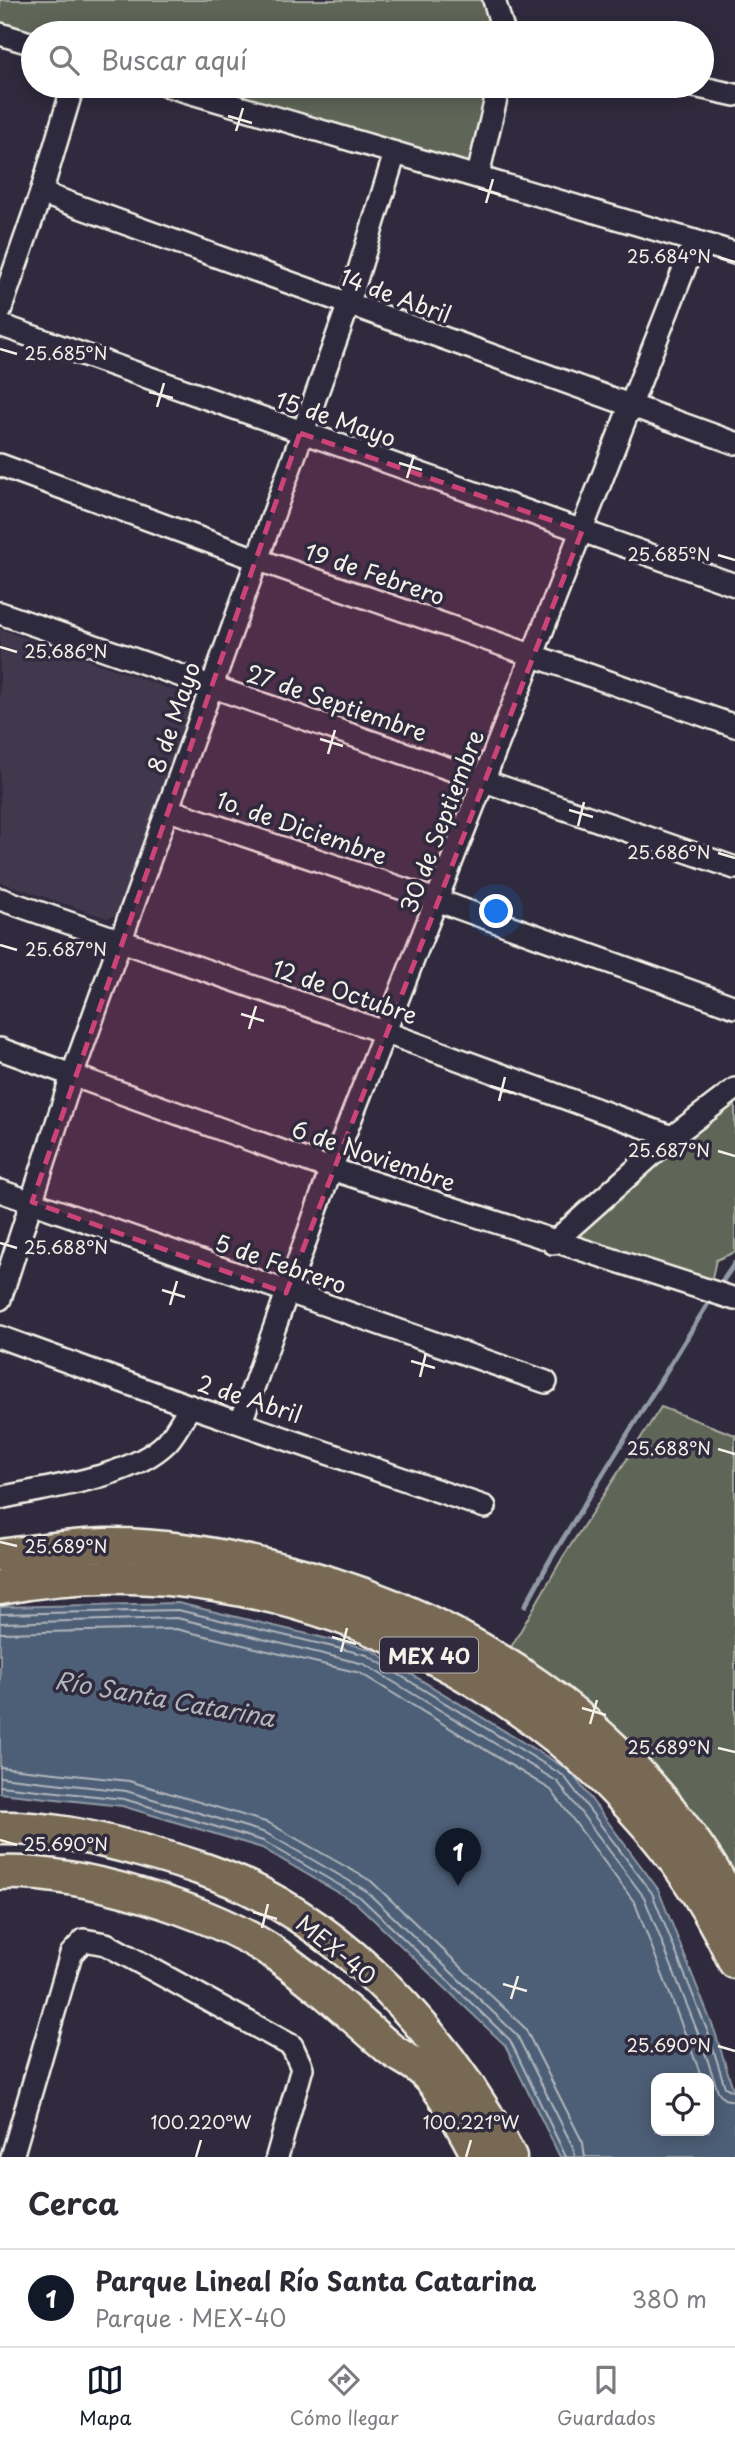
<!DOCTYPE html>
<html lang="es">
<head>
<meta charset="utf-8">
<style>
  body { margin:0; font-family:"Playpen Sans",sans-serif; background:#f2f2f3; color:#2b2b33 }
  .controls { position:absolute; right:21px; bottom:21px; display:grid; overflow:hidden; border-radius:14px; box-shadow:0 4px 18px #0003 }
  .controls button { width:63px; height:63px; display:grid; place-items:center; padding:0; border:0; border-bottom:2px solid #e1e1e2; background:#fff; color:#2b2b33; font:35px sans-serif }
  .you { position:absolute; left:497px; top:912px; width:24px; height:24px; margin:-18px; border:5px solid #fff; border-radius:50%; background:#1a73e8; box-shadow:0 0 0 10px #1a73e833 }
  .badge { display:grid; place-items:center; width:46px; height:46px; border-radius:50%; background:#111827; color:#fff; font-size:23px; font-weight:700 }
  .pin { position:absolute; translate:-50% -58px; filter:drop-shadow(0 2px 4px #0008) }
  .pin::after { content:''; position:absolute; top:37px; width:24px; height:21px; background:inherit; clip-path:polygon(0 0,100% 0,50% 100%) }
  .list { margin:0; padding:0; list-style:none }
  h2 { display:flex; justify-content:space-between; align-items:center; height:91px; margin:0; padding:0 28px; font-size:30px }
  h2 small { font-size:23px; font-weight:400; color:#7c7c81 }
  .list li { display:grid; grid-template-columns:46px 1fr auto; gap:21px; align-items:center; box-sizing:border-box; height:98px; padding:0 28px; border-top:2px solid #e1e1e2 }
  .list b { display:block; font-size:26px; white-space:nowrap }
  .list p { margin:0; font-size:23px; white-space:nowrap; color:#7c7c81 }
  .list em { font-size:23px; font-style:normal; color:#7c7c81 }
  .icon { flex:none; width:38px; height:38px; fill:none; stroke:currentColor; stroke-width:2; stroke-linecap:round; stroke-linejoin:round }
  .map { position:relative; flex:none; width:735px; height:2157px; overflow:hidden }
  .search { position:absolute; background:#fff; box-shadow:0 4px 18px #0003; left:21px; right:21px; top:21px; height:77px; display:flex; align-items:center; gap:18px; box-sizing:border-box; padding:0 24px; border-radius:38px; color:#7c7c81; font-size:26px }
  .sheet { height:189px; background:#fff }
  nav { display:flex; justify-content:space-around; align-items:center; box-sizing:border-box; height:98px; border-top:2px solid #e1e1e2; background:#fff; font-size:19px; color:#7c7c81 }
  nav a { display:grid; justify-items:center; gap:4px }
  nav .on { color:#111827 }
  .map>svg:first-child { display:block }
</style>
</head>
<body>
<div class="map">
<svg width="735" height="2157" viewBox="0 0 735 2157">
  <rect width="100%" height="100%" fill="#2f2a3d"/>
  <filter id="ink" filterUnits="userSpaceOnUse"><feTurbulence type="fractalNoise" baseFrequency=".0143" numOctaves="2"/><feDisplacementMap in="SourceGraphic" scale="14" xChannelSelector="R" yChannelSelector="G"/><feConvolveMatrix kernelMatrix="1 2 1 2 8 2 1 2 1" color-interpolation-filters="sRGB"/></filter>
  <g filter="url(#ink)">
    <polygon fill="#42394e" points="0,629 184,694 190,706 117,915 107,918 0,882"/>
    <g fill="#5f6659" stroke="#aaaca0" stroke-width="2">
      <polygon points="0,0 487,0 500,33 33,34 0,23"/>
      <polygon points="202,86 489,86 470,168"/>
      <polygon points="735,1089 735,1252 716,1260 709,1291 553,1243"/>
      <polygon points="661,1407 735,1435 735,1918 503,1661 563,1557"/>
    </g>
    <path fill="#4d5e77" stroke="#9099a4" stroke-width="2" fill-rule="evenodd" d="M178 1603 370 1649 570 1771 658 1889 715 2032 735 2095V2157H560L505 2045 356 1903 262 1848 122 1806 0 1793V1607ZM656 2078H709V2131H656Z"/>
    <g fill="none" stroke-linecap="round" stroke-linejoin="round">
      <g stroke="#b1b6bb" stroke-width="2">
        <polyline points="0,1614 178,1610 367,1655 564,1776 652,1893 709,2035 725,2087 735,2092"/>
        <polyline points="0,1623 177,1618 364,1664 558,1782 644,1897 700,2038 718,2091 724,2099 735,2101"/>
        <polyline points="0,1633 176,1629 360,1673 551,1790 635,1903 702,2078"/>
        <polyline points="0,1767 129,1781 269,1823 371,1881 525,2028 583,2143 585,2157"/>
        <polyline points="0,1777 126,1791 266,1833 365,1890 517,2035 573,2147 575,2157"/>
        <polyline points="0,1786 124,1799 263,1841 360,1897 510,2040 566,2157"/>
      </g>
      <g stroke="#9099a4" stroke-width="5">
        <polyline points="717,1289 735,1263"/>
        <polyline points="525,1606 550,1560 712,1297"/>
      </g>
      <g stroke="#f4f1e8" stroke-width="26">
        <g id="minor">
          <polyline points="494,0 504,33"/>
          <polyline points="0,34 33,44"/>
          <polyline points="168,86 735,253"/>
          <polyline points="694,86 735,95"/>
          <polyline points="478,175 499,86"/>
          <polyline points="41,193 735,443"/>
          <polyline points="0,311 41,193 73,86"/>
          <polyline points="0,325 735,585"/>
          <polyline points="0,465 256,559 735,726"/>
          <polyline points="0,613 735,868"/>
          <polyline points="169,810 439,901 735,1007"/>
          <polyline points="0,899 384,1032 672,1137"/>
          <polyline points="0,1049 331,1169 735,1299"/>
          <polyline points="0,1191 546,1382"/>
          <polyline points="553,1243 672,1137 735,1089"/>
          <polyline points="0,1299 72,1076 348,306 395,153"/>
          <polyline points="0,1337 190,1406 485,1507"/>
          <polyline points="241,1422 331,1169 695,241"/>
          <path d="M0 1498C48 1487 132 1478 167 1442 176 1432 183 1418 190 1406"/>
          <polyline points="12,2157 71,1954 84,1940 106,1944 292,2046 302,2068 277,2157"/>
        </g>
      </g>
      <g stroke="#f4f1e8" stroke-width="37">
        <g id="highway">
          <path d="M0 1556C35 1551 70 1546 105 1545 160 1544 214 1554 267 1566 465 1612 637 1727 735 1908"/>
          <path d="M0 1588C283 1531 615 1699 735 1962"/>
          <path d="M0 1828C46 1827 92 1837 136 1849 179 1861 221 1873 261 1894 366 1949 457 2053 510 2157"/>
          <path d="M0 1873C79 1870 208 1909 274 1953 315 1981 351 2015 389 2048 400 2057 414 2062 424 2072 445 2091 465 2132 479 2157"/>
        </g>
      </g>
      <use href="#minor" stroke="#2f2a3d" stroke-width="21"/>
      <use href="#highway" stroke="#786954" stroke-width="32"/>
    </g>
  </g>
  <path fill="#cc4377" fill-opacity="0.2" stroke="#cc4377" stroke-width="5" stroke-dasharray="14 9" stroke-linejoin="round" d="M300 433 582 531 286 1293 32 1202Z"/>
  <path fill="none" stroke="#f4f1e8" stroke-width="2.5" d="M228 116 252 123M236 131 243 108M478 188 501 195M486 203 493 179M718 257 735 262M0 349 17 354M149 392 173 398M157 407 164 383M399 463 422 470M407 478 414 455M718 555 735 560M0 647 17 652M320 739 343 746M328 754 335 730M569 810 593 817M578 826 584 802M718 853 735 858M0 945 17 950M241 1014 264 1021M249 1029 256 1006M490 1086 514 1093M499 1101 505 1077M718 1151 735 1156M0 1243 17 1248M162 1290 185 1297M170 1305 177 1281M411 1361 435 1368M420 1377 426 1353M718 1449 735 1454M0 1542 17 1546M332 1637 356 1644M341 1652 347 1628M582 1708 606 1715M590 1724 597 1700M718 1748 735 1752M0 1840 17 1845M253 1912 277 1919M262 1928 268 1904M503 1984 527 1991M511 1999 518 1976M718 2046 735 2051M196 2157 201 2140M466 2157 471 2140"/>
  <g text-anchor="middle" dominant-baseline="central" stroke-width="7" stroke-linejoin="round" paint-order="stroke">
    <rect fill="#2f2a3d" stroke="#b9b5b5" stroke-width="2" x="380" y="1637.5" width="98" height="35" rx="5"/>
    <g font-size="21" font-weight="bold" fill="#f4f1e8">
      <text x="429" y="1655">MEX 40</text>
    </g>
    <g font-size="23" fill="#f4f1e8" stroke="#2f2a3d">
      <text transform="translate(396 295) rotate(20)">14 de Abril</text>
      <text transform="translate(336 418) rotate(19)">15 de Mayo</text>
      <text transform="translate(375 573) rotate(19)">19 de Febrero</text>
      <text transform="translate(337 702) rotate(19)">27 de Septiembre</text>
      <text transform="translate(173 717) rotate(-71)">8 de Mayo</text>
      <text transform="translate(441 821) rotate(-69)">30 de Septiembre</text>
      <text transform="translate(302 827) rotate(19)">1o. de Diciembre</text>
      <text transform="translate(345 991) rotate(19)">12 de Octubre</text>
      <text transform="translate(374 1155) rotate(19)">6 de Noviembre</text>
      <text transform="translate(281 1263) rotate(19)">5 de Febrero</text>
      <text transform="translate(250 1398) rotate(18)">2 de Abril</text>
      <text transform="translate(337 1949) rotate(39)">MEX-40</text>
    </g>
    <g font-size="24" font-style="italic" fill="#b1b6bb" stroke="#2f2a3d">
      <text transform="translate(165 1698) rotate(10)">Río Santa Catarina</text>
    </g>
  </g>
  <g font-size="18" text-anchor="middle" fill="#f4f1e8" stroke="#2f2a3d" stroke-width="7" stroke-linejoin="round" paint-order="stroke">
    <text x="669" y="263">25.684°N</text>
    <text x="66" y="360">25.685°N</text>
    <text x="669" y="561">25.685°N</text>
    <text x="66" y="658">25.686°N</text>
    <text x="669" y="859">25.686°N</text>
    <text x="66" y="956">25.687°N</text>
    <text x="669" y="1157">25.687°N</text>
    <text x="66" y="1254">25.688°N</text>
    <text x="669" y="1455">25.688°N</text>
    <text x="66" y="1553">25.689°N</text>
    <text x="669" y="1754">25.689°N</text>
    <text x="66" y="1851">25.690°N</text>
    <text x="669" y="2052">25.690°N</text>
    <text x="201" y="2129">100.220°W</text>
    <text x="471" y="2129">100.221°W</text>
  </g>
</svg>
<div class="controls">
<button><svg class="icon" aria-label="locate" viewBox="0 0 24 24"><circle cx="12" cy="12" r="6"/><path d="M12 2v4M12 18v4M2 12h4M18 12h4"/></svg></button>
</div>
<div class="you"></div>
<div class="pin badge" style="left:458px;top:1886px">1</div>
<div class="search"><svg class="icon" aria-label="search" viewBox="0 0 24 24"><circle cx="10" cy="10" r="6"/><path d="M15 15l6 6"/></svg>Buscar aquí</div>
</div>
<section class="sheet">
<h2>Cerca<small></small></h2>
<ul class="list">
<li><span class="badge">1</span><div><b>Parque Lineal Río Santa Catarina</b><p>Parque · MEX-40</p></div><em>380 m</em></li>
</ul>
</section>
<nav>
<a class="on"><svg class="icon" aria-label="map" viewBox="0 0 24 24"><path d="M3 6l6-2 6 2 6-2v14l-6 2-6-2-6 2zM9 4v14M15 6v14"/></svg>Mapa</a>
<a><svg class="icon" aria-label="directions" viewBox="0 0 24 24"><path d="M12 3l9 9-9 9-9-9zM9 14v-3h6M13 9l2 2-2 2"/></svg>Cómo llegar</a>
<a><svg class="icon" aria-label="saved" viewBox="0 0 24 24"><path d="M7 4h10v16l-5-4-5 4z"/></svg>Guardados</a>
</nav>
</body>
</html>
